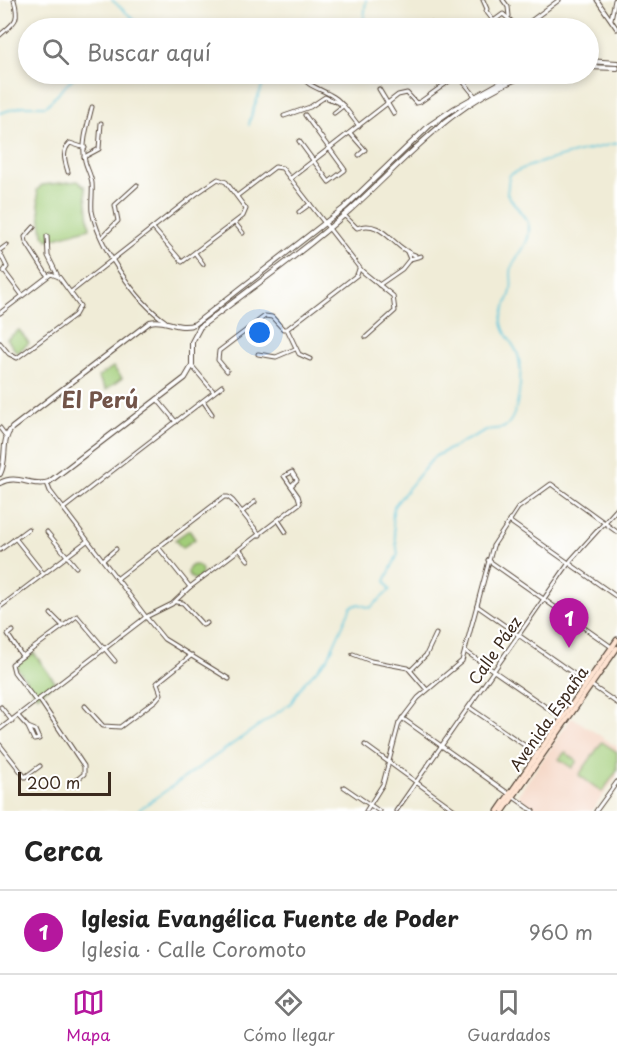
<!DOCTYPE html>
<html lang="es">
<head>
<meta charset="utf-8">
<style>
  body { margin:0; font-family:"Playpen Sans",sans-serif; background:#f6f6f6; color:#222 }
  .scale { position:absolute; left:18px; bottom:15px; width:93px; box-sizing:border-box; padding-left:6px; border:3px solid #3b2a1e; border-top:0; font-size:16px; line-height:21px; white-space:nowrap; color:#3b2a1e; -webkit-text-stroke:4px #fff; paint-order:stroke }
  .you { position:absolute; left:260px; top:333px; width:21px; height:21px; margin:-15px; border:4px solid #fff; border-radius:50%; background:#1a73e8; box-shadow:0 0 0 9px #1a73e833 }
  .badge { display:grid; place-items:center; width:39px; height:39px; border-radius:50%; background:#b5179e; color:#fff; font-size:20px; font-weight:700 }
  .pin { position:absolute; translate:-50% -50px; filter:drop-shadow(0 2px 3px #0008) }
  .pin::after { content:''; position:absolute; top:32px; width:21px; height:18px; background:inherit; clip-path:polygon(0 0,100% 0,50% 100%) }
  .list { margin:0; padding:0; list-style:none }
  h2 { display:flex; justify-content:space-between; align-items:center; height:78px; margin:0; padding:0 24px; font-size:26px }
  h2 small { font-size:20px; font-weight:400; color:#767676 }
  .list li { display:grid; grid-template-columns:39px 1fr auto; gap:18px; align-items:center; box-sizing:border-box; height:84px; padding:0 24px; border-top:2px solid #e0e0e0 }
  .list b { display:block; font-size:22px; white-space:nowrap }
  .list p { margin:0; font-size:20px; white-space:nowrap; color:#767676 }
  .list em { font-size:20px; font-style:normal; color:#767676 }
  .icon { flex:none; width:33px; height:33px; fill:none; stroke:currentColor; stroke-width:2; stroke-linecap:round; stroke-linejoin:round }
  .map { position:relative; flex:none; width:617px; height:811px; overflow:hidden }
  .search { position:absolute; background:#fff; box-shadow:0 3px 9px #0003; left:18px; right:18px; top:18px; height:66px; display:flex; align-items:center; gap:15px; box-sizing:border-box; padding:0 21px; border-radius:33px; color:#767676; font-size:22px }
  .sheet { height:162px; background:#fff }
  nav { display:flex; justify-content:space-around; align-items:center; box-sizing:border-box; height:84px; border-top:2px solid #e0e0e0; background:#fff; font-size:16px; color:#767676 }
  nav a { display:grid; justify-items:center; gap:3px }
  nav .on { color:#b5179e }
  .map>svg:first-child { display:block }
</style>
</head>
<body>
<div class="map">
<svg width="617" height="811" viewBox="0 0 617 811">
  <rect width="100%" height="100%" fill="#fff"/>
  <filter id="ink" filterUnits="userSpaceOnUse"><feTurbulence type="fractalNoise" baseFrequency=".0167" numOctaves="2"/><feDisplacementMap in="SourceGraphic" scale="12" xChannelSelector="R" yChannelSelector="G"/><feConvolveMatrix kernelMatrix="1 2 1 2 8 2 1 2 1" color-interpolation-filters="sRGB"/></filter>
  <filter id="wash" filterUnits="userSpaceOnUse"><feTurbulence type="fractalNoise" baseFrequency=".008" numOctaves="4" result="noise"/><feDisplacementMap in="SourceGraphic" scale="24" xChannelSelector="R" yChannelSelector="G"/><feGaussianBlur stdDeviation="1.35" result="paint"/><feColorMatrix in="noise" values="0 0 0 0 0 0 0 0 0 0 0 0 0 0 0 0 0 1.4 0 .05"/><feComposite in="paint" operator="in"/></filter>
  <g filter="url(#wash)">
    <rect width="100%" height="100%" fill="#f0ecd7"/>
    <polygon fill="#f4d3c0" points="572,717 617,747 617,776 592,811 538,811 517,796"/>
    <g fill="#a2cd79" stroke="#6e7c4c" stroke-width="1.5">
      <polygon points="395,74 418,74 420,76 406,87"/>
      <polygon points="78,181 85,187 90,228 48,240 43,235 37,190 42,185"/>
      <polygon points="19,330 29,343 17,353 7,339"/>
      <polygon points="113,367 122,378 106,390 98,377"/>
      <polygon points="189,530 195,539 182,548 175,540"/>
      <circle cx="195" cy="572" r="7"/>
      <polygon points="34,653 55,682 37,696 15,665"/>
      <polygon points="602,742 617,752 617,771 602,792 579,775"/>
      <polygon points="565,752 577,761 572,768 559,759"/>
    </g>
    <g fill="none" stroke-linecap="round" stroke-linejoin="round">
      <g stroke="#5ec5dc" stroke-width="1.5">
        <polyline points="112,0 137,22 152,28"/>
        <path d="M300 28C309 21 322 26 333 28"/>
        <polyline points="353,28 364,19 366,0"/>
        <polyline points="0,113 23,106 46,106 77,74"/>
        <path d="M249 125C252 107 261 92 267 74"/>
        <path d="M137 811 291 703 303 684 328 658 351 607 359 604 370 608 390 590 385 581 398 554 392 518 394 506 434 457 486 430 503 428C520 419 523 372 518 355 514 343 503 335 502 322 501 311 509 301 511 291 513 282 509 271 513 264 522 248 532 242 528 222L507 194 509 176C520 164 596 148 617 143"/>
      </g>
    </g>
  </g>
  <g filter="url(#ink)">
    <g fill="none" stroke-linecap="round" stroke-linejoin="round">
      <g stroke="#56473a" stroke-width="5">
        <g id="minor">
          <polyline points="483,0 487,9 486,11 499,28"/>
          <polyline points="503,0 508,7 509,16"/>
          <polyline points="597,0 617,29"/>
          <polyline points="611,19 615,0"/>
          <polyline points="430,23 433,28"/>
          <polyline points="484,28 503,14 519,28 524,26 559,0"/>
          <path d="M0 35C15 22 20 21 14 0"/>
          <path d="M300 74C308 90 333 90 343 106L334 113"/>
          <polyline points="457,74 475,96"/>
          <polyline points="379,89 394,114"/>
          <path d="M92 107C88 123 81 145 85 161 87 169 91 175 92 183 93 192 91 202 92 211 99 247 136 301 165 321"/>
          <polyline points="284,116 310,107 325,97 343,105 359,126"/>
          <polyline points="350,133 365,150 359,155"/>
          <polyline points="299,141 329,182 345,170 305,115"/>
          <polyline points="84,157 99,149 101,123"/>
          <path d="M68 172C65 161 61 152 70 143L85 148"/>
          <polyline points="291,178 398,95 407,93 416,103 420,102 455,77 455,74"/>
          <polyline points="237,196 275,167 282,168 362,271 393,296 395,311 366,337"/>
          <polyline points="299,212 310,204"/>
          <path d="M344 215 357 228C383 218 393 249 415 255"/>
          <polyline points="235,223 243,233"/>
          <polyline points="34,227 25,237 26,242 47,275"/>
          <polyline points="47,236 48,256 57,274"/>
          <polyline points="102,237 118,221 115,205 137,185"/>
          <polyline points="0,250 7,245"/>
          <polyline points="407,252 410,259 421,256"/>
          <polyline points="0,253 7,267 4,271 22,295"/>
          <polyline points="195,253 203,264"/>
          <polyline points="379,285 402,269 410,259"/>
          <polyline points="71,292 196,194 218,179 226,182 246,209 243,216 182,262 153,228"/>
          <polyline points="0,313 51,274 59,277 80,306 75,315 17,358 9,354 0,343"/>
          <polyline points="287,329 299,354 310,359"/>
          <polyline points="258,354 276,357 295,349"/>
          <polyline points="192,366 214,392"/>
          <polyline points="227,371 218,360 219,351 265,316 272,317 283,329 287,329 357,275 359,269"/>
          <polyline points="157,399 176,422"/>
          <polyline points="203,401 212,414"/>
          <polyline points="0,428 6,436"/>
          <polyline points="64,508 222,386"/>
          <polyline points="242,512 255,502"/>
          <polyline points="278,520 286,532"/>
          <polyline points="509,521 617,597"/>
          <polyline points="47,532 76,567"/>
          <polyline points="15,538 42,572"/>
          <polyline points="158,547 190,587 300,503 298,496 284,476 292,472 297,480 291,486"/>
          <polyline points="0,550 28,529"/>
          <polyline points="240,550 248,560"/>
          <polyline points="103,560 116,549"/>
          <polyline points="488,560 613,648"/>
          <polyline points="118,578 224,497 228,497 233,501 260,535"/>
          <polyline points="190,587 172,604 146,617 164,639 229,679"/>
          <polyline points="176,602 183,603 203,625 207,623"/>
          <polyline points="477,606 587,683"/>
          <polyline points="0,607 87,541"/>
          <polyline points="51,614 62,625"/>
          <polyline points="13,631 8,635 22,656"/>
          <polyline points="465,651 562,718"/>
          <polyline points="353,654 371,661 408,668 427,690"/>
          <polyline points="411,670 426,655 436,634"/>
          <polyline points="591,685 617,703"/>
          <polyline points="39,699 84,766 84,774 73,783"/>
          <polyline points="36,701 14,672 12,664 77,616 115,661"/>
          <polyline points="85,706 103,726 120,727 156,700 161,694 157,683 192,655"/>
          <polyline points="1,707 12,721"/>
          <polyline points="469,707 537,754"/>
          <polyline points="18,716 28,727 35,730 39,739 34,740 28,727"/>
          <polyline points="402,718 533,811"/>
          <polyline points="0,729 146,617 50,491 47,483"/>
          <polyline points="0,745 25,777 40,766"/>
          <polyline points="365,745 456,811"/>
          <polyline points="344,787 379,811"/>
          <polyline points="366,811 383,784 399,723 418,698 462,661 493,546 518,508 551,484 617,532"/>
          <polyline points="396,811 571,560 617,509"/>
          <polyline points="596,811 617,782"/>
        </g>
      </g>
      <g stroke="#56473a" stroke-width="6">
        <g id="tertiary">
          <polyline points="588,61 617,63"/>
          <polyline points="588,67 617,68"/>
          <path d="M0 474C8 459 0 441 12 428L150 322C166 318 178 331 195 324L344 208 430 125 455 108 516 74"/>
          <path d="M0 483C17 473 32 488 49 482L185 378 192 366V342L200 327C250 289 303 252 350 210 408 158 453 100 530 74"/>
        </g>
      </g>
      <g stroke="#56473a" stroke-width="7">
        <g id="secondary">
          <polyline points="498,811 617,640"/>
          <polyline points="503,811 617,648"/>
        </g>
      </g>
      <use href="#minor" stroke="#fff" stroke-width="3"/>
      <use href="#tertiary" stroke="#fff" stroke-width="4"/>
      <use href="#secondary" stroke="#fee3d1" stroke-width="4.5"/>
    </g>
  </g>
  <g text-anchor="middle" dominant-baseline="central" stroke-width="4.5" stroke-linejoin="round" paint-order="stroke">
    <g font-size="16" fill="#3b2a1e" stroke="#fff">
      <text transform="translate(494 650) rotate(-55)">Calle Páez</text>
      <text transform="translate(548 718) rotate(-55)">Avenida España</text>
    </g>
    <g font-size="22" font-weight="bold" fill="#725449" stroke="#fff">
      <text x="100" y="398">El Perú</text>
    </g>
  </g>
</svg>
<div class="scale">200 m</div>
<div class="you"></div>
<div class="pin badge" style="left:569px;top:648px">1</div>
<div class="search"><svg class="icon" aria-label="search" viewBox="0 0 24 24"><circle cx="10" cy="10" r="6"/><path d="M15 15l6 6"/></svg>Buscar aquí</div>
</div>
<section class="sheet">
<h2>Cerca<small></small></h2>
<ul class="list">
<li><span class="badge">1</span><div><b>Iglesia Evangélica Fuente de Poder</b><p>Iglesia · Calle Coromoto</p></div><em>960 m</em></li>
</ul>
</section>
<nav>
<a class="on"><svg class="icon" aria-label="map" viewBox="0 0 24 24"><path d="M3 6l6-2 6 2 6-2v14l-6 2-6-2-6 2zM9 4v14M15 6v14"/></svg>Mapa</a>
<a><svg class="icon" aria-label="directions" viewBox="0 0 24 24"><path d="M12 3l9 9-9 9-9-9zM9 14v-3h6M13 9l2 2-2 2"/></svg>Cómo llegar</a>
<a><svg class="icon" aria-label="saved" viewBox="0 0 24 24"><path d="M7 4h10v16l-5-4-5 4z"/></svg>Guardados</a>
</nav>
</body>
</html>
